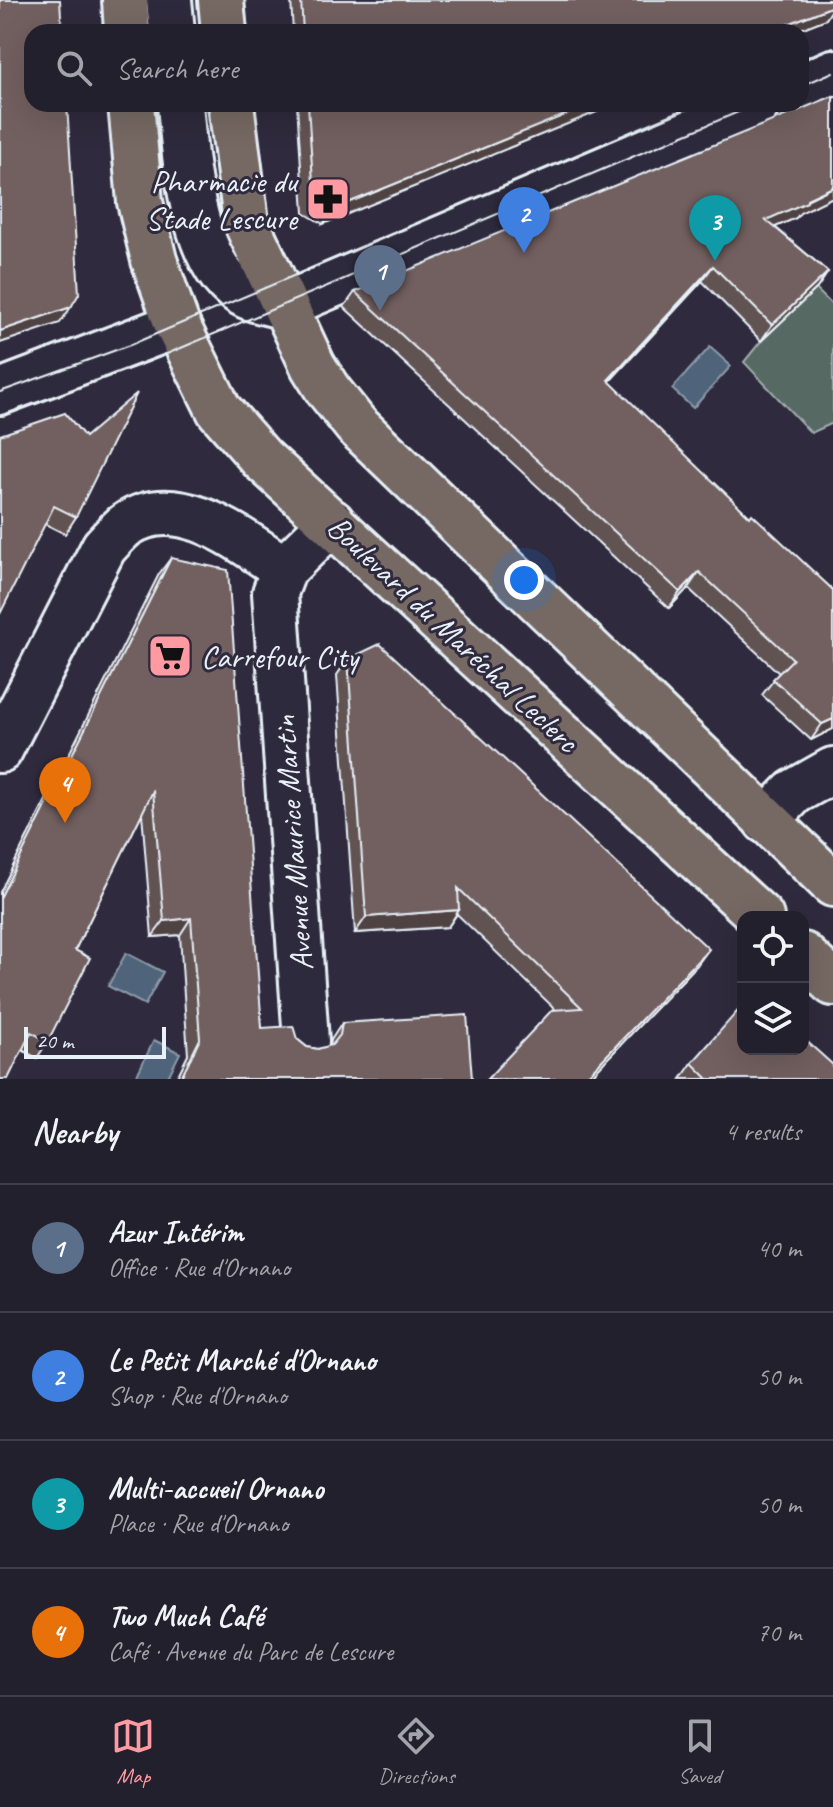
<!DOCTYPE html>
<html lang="en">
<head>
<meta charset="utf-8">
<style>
  body { margin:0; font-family:Caveat,sans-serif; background:#2b2836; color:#f1f3f6 }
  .controls { position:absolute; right:24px; bottom:24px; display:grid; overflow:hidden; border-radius:16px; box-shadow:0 8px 32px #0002 }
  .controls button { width:72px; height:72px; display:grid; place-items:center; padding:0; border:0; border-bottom:2px solid #403e4a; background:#23202e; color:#f1f3f6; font:40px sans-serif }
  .scale { position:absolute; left:24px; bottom:20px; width:142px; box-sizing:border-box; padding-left:8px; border:4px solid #e8f1f8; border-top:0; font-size:22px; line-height:28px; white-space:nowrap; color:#e8f1f8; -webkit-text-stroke:6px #2f2a3d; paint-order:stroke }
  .you { position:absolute; left:524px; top:580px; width:28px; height:28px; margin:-20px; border:6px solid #fff; border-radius:50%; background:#1a73e8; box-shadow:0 0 0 12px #1a73e833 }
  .badge { display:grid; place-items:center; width:52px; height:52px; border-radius:50%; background:#ff9aa2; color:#fff; font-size:26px; font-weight:700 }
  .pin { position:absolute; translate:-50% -66px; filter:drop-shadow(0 2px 4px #0008) }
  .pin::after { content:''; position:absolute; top:42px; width:28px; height:24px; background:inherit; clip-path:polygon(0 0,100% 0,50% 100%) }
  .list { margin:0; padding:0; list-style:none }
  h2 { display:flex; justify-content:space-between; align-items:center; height:104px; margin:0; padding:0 32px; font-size:34px }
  h2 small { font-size:26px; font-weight:400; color:#a3a3aa }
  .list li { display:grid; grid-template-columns:52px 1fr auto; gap:24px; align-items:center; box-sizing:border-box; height:128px; padding:0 32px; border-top:2px solid #403e4a }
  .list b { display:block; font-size:30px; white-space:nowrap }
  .list p { margin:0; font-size:26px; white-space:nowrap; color:#a3a3aa }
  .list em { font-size:26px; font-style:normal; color:#a3a3aa }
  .icon { flex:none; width:44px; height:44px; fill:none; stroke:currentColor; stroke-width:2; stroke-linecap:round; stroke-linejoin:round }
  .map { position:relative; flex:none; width:833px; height:1079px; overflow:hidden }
  .search { position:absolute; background:#23202e; box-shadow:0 8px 32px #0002; left:24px; right:24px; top:24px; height:88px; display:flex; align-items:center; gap:20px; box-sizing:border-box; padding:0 28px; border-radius:24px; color:#a3a3aa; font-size:30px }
  .sheet { height:616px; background:#23202e }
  nav { display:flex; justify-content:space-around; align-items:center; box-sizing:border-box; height:112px; border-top:2px solid #403e4a; background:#23202e; font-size:22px; color:#a3a3aa }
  nav a { display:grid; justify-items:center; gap:4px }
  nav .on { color:#ff9aa2 }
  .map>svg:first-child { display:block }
</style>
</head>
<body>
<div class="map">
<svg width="833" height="1079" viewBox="0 0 833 1079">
  <rect width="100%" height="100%" fill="#2f2a3d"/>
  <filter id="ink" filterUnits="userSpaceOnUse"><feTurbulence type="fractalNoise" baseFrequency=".0125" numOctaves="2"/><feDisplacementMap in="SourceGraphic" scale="16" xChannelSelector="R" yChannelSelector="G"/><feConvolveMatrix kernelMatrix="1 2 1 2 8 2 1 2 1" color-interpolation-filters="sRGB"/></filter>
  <g filter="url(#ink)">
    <polygon fill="#566963" stroke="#9fadae" stroke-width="2" points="816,289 833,306 833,423 811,433 744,362 761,341"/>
    <g fill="#4f647a" stroke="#8c9cac" stroke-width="2">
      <polygon points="710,347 731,366 693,408 672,389"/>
      <polygon points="126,953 163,972 145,1005 108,986"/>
      <polygon points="154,1040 180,1053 167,1079 135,1079"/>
    </g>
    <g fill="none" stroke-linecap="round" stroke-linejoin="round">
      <g stroke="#e8f1f8" stroke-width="50">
        <g id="minor">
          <polyline points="169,0 172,32"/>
          <polyline points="801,86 833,72"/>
          <path d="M180 104C185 157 191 270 247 296 258 301 271 303 283 306L757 104"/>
          <polyline points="0,392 177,325"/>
          <path d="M0 750 104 547C111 540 118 531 126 525 178 489 242 541 284 569"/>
          <polyline points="766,821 794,792 833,770"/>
          <polyline points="306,1041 275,593 284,569 332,522"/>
        </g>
      </g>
      <g stroke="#e8f1f8" stroke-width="50">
        <g id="major">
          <polyline points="125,0 127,32"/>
          <polyline points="221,0 224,32"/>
          <polyline points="131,104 140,202 154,260 177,325 219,410 262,459 761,917"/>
          <polyline points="231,104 246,222 313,366 328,390 356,425 833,884"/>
          <polyline points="803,955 833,983"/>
        </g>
      </g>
      <use href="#minor" stroke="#2f2a3d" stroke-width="44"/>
      <use href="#major" stroke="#766964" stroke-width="44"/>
      <g stroke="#e8f1f8" stroke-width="2">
        <polyline points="801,61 833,47"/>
        <polyline points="801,86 833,72"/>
        <polyline points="0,392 130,345 699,104"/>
        <polyline points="0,416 148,362 757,104"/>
      </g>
    </g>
    <g fill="#625252" stroke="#e8f1f8" stroke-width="2">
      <polygon points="291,0 833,0 833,8 826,19 793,32 293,32"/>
      <polygon points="297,104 616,104 323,224 304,213"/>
      <polygon points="800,213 796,218 775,227 828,272 817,288 761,341 702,281 609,382 750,517 833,590 833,729 811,740 762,695 779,673 688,588 669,608 344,307 355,292"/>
      <polygon points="65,413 76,517 65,534 45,524"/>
      <polygon points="171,558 262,1028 297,1039 307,1047 318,1049 330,1046 331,1040 342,1023 472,1079 176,1079 188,1055 180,935 152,937 142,813 75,950 48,1041 37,1058 22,1050 0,1079 0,892 159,574"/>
      <polygon points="348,659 697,965 588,1079 555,1009 457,914 448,927 355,933 337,675"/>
      <polygon points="692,1063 833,1079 681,1079"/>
    </g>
    <g fill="#504242" stroke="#e8f1f8" stroke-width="2">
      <polygon points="833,6 833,8 826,19 793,32 768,32"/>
      <polygon points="592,104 616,104 323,224 333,209"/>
      <polygon points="833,187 833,197 800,213 796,218 755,236 766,220"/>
      <polygon points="713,266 702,281 596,396 608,380"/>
      <polygon points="828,272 817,288 761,341 772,325"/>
      <polygon points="71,307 60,323 0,343 0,331"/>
      <polygon points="699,572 688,588 669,608 680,592"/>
      <polygon points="833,719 833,729 811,740 822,724"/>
      <polygon points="459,910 448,927 355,933 366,917"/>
      <polygon points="191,918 180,935 152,937 164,921"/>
      <polygon points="709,949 697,965 588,1079 584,1079"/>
    </g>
    <g fill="#725f5f" stroke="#e8f1f8" stroke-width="2">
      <polygon points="0,0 60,0 62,32 32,32 32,104 67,104 79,294 71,307 0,331"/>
      <polygon points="301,0 833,0 833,6 768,32 303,32"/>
      <polygon points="833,96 833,187 807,199 807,202 766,220 828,272 772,325 713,266 608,380 750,517 752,514 833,590 833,719 822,724 773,679 793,659 699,572 680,592 355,292"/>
      <polygon points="308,104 592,104 333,209 314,198"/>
      <polygon points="137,393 76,517 54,506 0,614 0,435 65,413 85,437"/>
      <polygon points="171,558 228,570 262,1028 293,1026 297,1039 307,1047 318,1049 332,1045 340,1035 342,1023 467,1015 472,1079 180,1079 200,1039 191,918 164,921 153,791 75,950 90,958 48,1041 31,1032 8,1079 0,1079 0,898"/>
      <polygon points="380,644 709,949 584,1079 487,1079 552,1010 582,1008 458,888 459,910 366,917 348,659"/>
      <polygon points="743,1005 743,1049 803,1049 803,1038 833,1065 833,1079 708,1079 692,1063"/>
    </g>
  </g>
  <defs>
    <g id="pharmacy-square" transform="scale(2.3)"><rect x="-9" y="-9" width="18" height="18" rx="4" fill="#ff9aa2" stroke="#2f2a3d"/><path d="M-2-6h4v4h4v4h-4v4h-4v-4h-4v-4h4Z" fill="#111"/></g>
    <g id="supermarket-square" transform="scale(2.3)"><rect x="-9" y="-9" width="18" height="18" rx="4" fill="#ff9aa2" stroke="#2f2a3d"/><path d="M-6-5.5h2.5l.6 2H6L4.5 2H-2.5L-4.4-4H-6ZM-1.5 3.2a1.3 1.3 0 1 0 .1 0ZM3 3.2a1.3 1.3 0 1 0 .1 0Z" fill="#111"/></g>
  </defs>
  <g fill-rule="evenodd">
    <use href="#pharmacy-square" x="328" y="199"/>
    <use href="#supermarket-square" x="170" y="656"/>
  </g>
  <g text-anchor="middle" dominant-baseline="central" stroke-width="6" stroke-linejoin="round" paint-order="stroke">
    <g font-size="32" fill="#e8f1f8" stroke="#2f2a3d" text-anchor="end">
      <text x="297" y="181">Pharmacie du<tspan x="297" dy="37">Stade Lescure</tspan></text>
      <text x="201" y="656" text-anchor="start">Carrefour City</text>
    </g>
    <g font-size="32" fill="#e8f1f8" stroke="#2f2a3d">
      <text transform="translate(453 634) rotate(43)">Boulevard du Maréchal Leclerc</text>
      <text transform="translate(293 843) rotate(-94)">Avenue Maurice Martin</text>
    </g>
  </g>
</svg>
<div class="controls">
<button><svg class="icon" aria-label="locate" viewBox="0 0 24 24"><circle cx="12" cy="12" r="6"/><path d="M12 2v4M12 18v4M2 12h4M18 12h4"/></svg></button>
<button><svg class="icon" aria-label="layers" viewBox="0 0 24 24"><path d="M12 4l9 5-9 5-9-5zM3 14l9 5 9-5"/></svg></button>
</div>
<div class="scale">20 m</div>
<div class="you"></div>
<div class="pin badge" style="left:380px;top:311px;background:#5c6f8a">1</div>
<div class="pin badge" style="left:524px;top:253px;background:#3f7fe0">2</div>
<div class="pin badge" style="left:715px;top:261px;background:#0f9aa8">3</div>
<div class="pin badge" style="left:65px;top:823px;background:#e8710a">4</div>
<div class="search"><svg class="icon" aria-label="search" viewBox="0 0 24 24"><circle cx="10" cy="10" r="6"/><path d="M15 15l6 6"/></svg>Search here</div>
</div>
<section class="sheet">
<h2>Nearby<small>4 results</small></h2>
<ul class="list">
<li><span class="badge" style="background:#5c6f8a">1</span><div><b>Azur Intérim</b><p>Office · Rue d'Ornano</p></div><em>40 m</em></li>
<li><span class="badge" style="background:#3f7fe0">2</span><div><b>Le Petit Marché d'Ornano</b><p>Shop · Rue d'Ornano</p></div><em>50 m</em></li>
<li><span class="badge" style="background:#0f9aa8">3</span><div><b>Multi-accueil Ornano</b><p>Place · Rue d'Ornano</p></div><em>50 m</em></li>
<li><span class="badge" style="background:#e8710a">4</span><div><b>Two Much Café</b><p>Café · Avenue du Parc de Lescure</p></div><em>70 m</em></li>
</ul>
</section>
<nav>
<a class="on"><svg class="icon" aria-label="map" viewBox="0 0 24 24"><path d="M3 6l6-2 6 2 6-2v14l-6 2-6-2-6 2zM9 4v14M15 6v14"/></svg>Map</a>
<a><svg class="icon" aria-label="directions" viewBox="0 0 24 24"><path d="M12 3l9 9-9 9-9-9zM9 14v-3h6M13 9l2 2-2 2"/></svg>Directions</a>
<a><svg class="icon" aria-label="saved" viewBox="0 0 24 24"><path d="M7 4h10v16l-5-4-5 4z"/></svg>Saved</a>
</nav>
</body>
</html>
